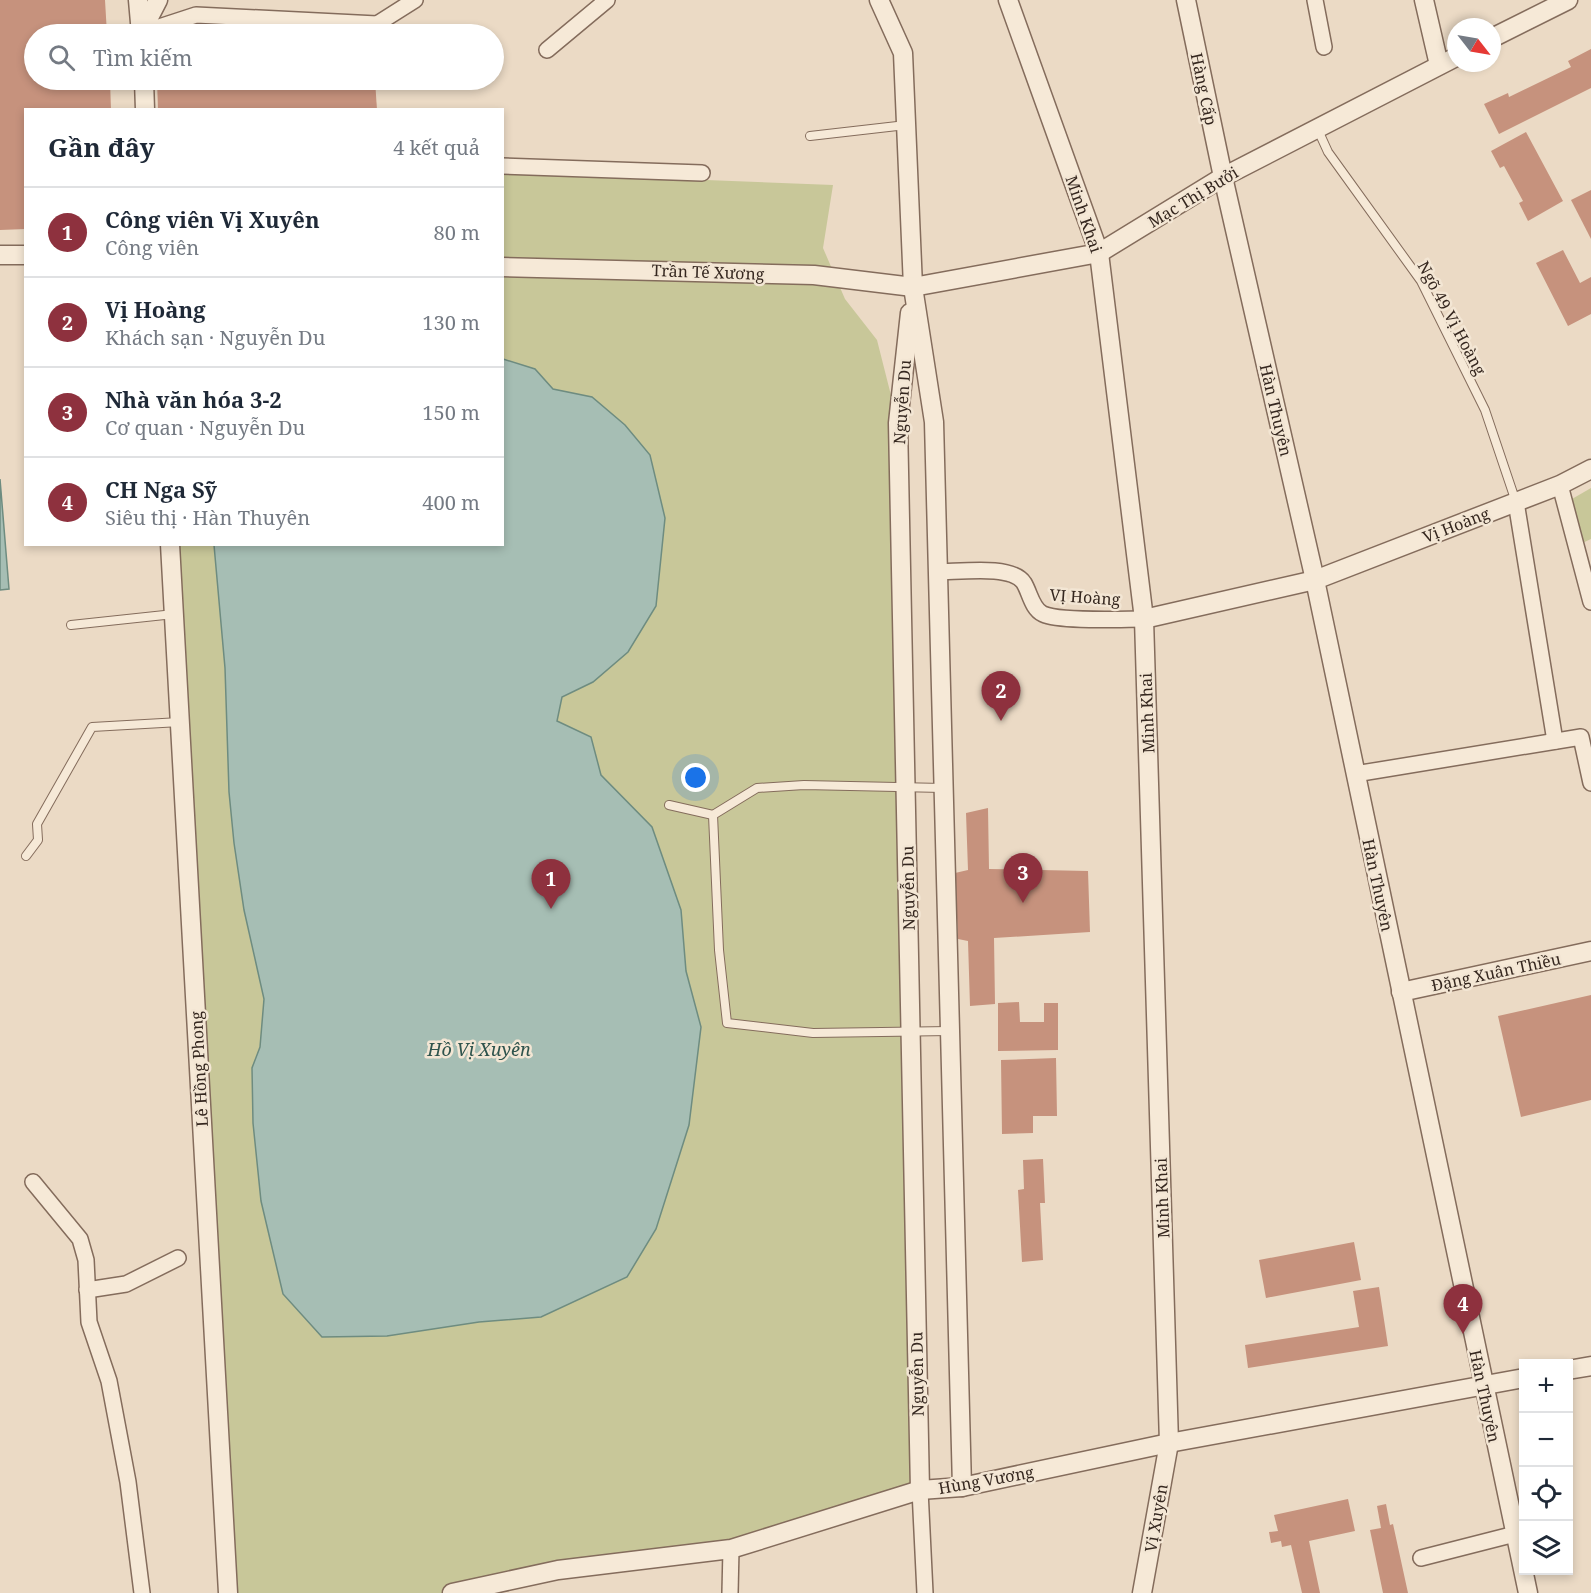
<!DOCTYPE html>
<html lang="vi">
<head>
<meta charset="utf-8">
<style>
  body { margin:0; font-family:"Noto Serif",serif; background:#f6f6f7; color:#1f2937 }
  .controls { position:absolute; right:18px; bottom:18px; display:grid; overflow:hidden; border-radius:0px; box-shadow:0 3px 9px #0003 }
  .controls button { width:54px; height:54px; display:grid; place-items:center; padding:0; border:0; border-bottom:2px solid #e0e1e3; background:#fff; color:#1f2937; font:30px sans-serif }
  .compass { position:absolute; left:1447px; top:18px; width:54px; height:54px; border-radius:50%; background:#fff; box-shadow:0 3px 9px #0003; rotate:121deg }
  .you { position:absolute; left:696px; top:778px; width:21px; height:21px; margin:-15px; border:4px solid #fff; border-radius:50%; background:#1a73e8; box-shadow:0 0 0 9px #1a73e833 }
  .badge { display:grid; place-items:center; width:39px; height:39px; border-radius:50%; background:#8e313e; color:#fff; font-size:20px; font-weight:700 }
  .pin { position:absolute; translate:-50% -50px; filter:drop-shadow(0 2px 3px #0008) }
  .pin::after { content:''; position:absolute; top:32px; width:21px; height:18px; background:inherit; clip-path:polygon(0 0,100% 0,50% 100%) }
  .list { margin:0; padding:0; list-style:none }
  h2 { display:flex; justify-content:space-between; align-items:center; height:78px; margin:0; padding:0 24px; font-size:26px }
  h2 small { font-size:20px; font-weight:400; color:#747a83 }
  .list li { display:grid; grid-template-columns:39px 1fr auto; gap:18px; align-items:center; box-sizing:border-box; height:90px; padding:0 24px; border-top:2px solid #e0e1e3 }
  .list b { display:block; font-size:22px; white-space:nowrap }
  .list p { margin:0; font-size:20px; white-space:nowrap; color:#747a83 }
  .list em { font-size:20px; font-style:normal; color:#747a83 }
  .icon { flex:none; width:33px; height:33px; fill:none; stroke:currentColor; stroke-width:2; stroke-linecap:round; stroke-linejoin:round }
  .map { position:relative; flex:none; width:1591px; height:1593px; overflow:hidden }
  .search { position:absolute; background:#fff; box-shadow:0 3px 9px #0003; left:24px; top:24px; width:480px; height:66px; display:flex; align-items:center; gap:15px; box-sizing:border-box; padding:0 21px; border-radius:33px; color:#747a83; font-size:22px }
  .panel { position:absolute; background:#fff; box-shadow:0 3px 9px #0003; left:24px; top:108px; width:480px; height:438px; border-radius:0px }
  .map>svg:first-child { display:block }
</style>
</head>
<body>
<div class="map">
<svg width="1591" height="1593" viewBox="0 0 1591 1593">
  <rect width="100%" height="100%" fill="#ebdac5"/>
  <g fill="#c8c799">
    <polygon points="503,172 833,185 823,248 845,299 877,340 898,423 920,1490 731,1549 452,1593 228,1593 174,545 502,544"/>
    <polygon points="1591,488 1591,539 1578,545 1572,499"/>
  </g>
  <g fill="#a6beb4" stroke="#6e8c80" stroke-width="1.5">
    <polygon points="503,359 535,369 553,389 592,397 625,425 650,455 665,518 656,606 628,652 593,682 562,697 557,721 591,737 601,775 652,827 681,910 686,971 701,1027 689,1125 656,1229 627,1277 541,1317 479,1322 387,1336 322,1337 283,1294 261,1201 253,1123 252,1068 260,1047 264,999 244,910 234,843 229,792 225,668 214,545 502,544"/>
    <polygon points="0,479 9,589 0,590"/>
  </g>
  <g fill="#c6927d">
    <polygon points="0,0 105,0 107,34 34,34 34,80 110,80 111,110 26,110 26,229 0,230"/>
    <polygon points="372,30 372,34 238,34 238,33"/>
    <polygon points="1591,49 1591,88 1499,134 1484,104 1508,93 1509,97 1571,67 1568,61"/>
    <polygon points="157,80 375,80 377,110 158,110"/>
    <polygon points="1526,132 1563,201 1528,221 1519,203 1523,201 1504,166 1500,168 1491,151"/>
    <polygon points="1591,190 1591,239 1571,200"/>
    <polygon points="1563,250 1580,283 1591,277 1591,314 1568,326 1536,263"/>
    <polygon points="988,808 989,869 1088,871 1090,932 994,938 995,1004 970,1006 968,941 958,939 955,873 968,870 966,813"/>
    <polygon points="1591,995 1591,1100 1521,1117 1498,1016"/>
    <polygon points="1019,1002 1020,1022 1044,1022 1044,1003 1058,1003 1058,1050 998,1051 998,1003"/>
    <polygon points="1056,1058 1057,1116 1033,1116 1033,1133 1002,1134 1001,1060"/>
    <polygon points="1043,1159 1045,1203 1040,1203 1043,1260 1022,1262 1018,1190 1024,1189 1023,1160"/>
    <polygon points="1354,1242 1361,1280 1266,1298 1259,1260"/>
    <polygon points="1379,1287 1388,1346 1248,1368 1245,1345 1359,1327 1353,1291"/>
    <polygon points="1348,1499 1355,1531 1309,1541 1320,1593 1302,1593 1291,1545 1282,1547 1281,1541 1271,1543 1269,1532 1278,1531 1274,1515"/>
    <polygon points="1386,1504 1390,1525 1393,1524 1408,1593 1383,1593 1370,1530 1381,1528 1377,1506"/>
  </g>
  <g fill="none" stroke-linecap="round" stroke-linejoin="round">
    <g stroke="#846c5c" stroke-width="10">
      <g id="service">
        <polyline points="1318,130 1328,152 1421,281 1485,410 1516,502"/>
        <polyline points="810,136 906,125"/>
        <polyline points="71,625 174,614"/>
        <polyline points="943,788 804,785 757,788 713,815 719,950 727,1023 813,1033 950,1031"/>
        <polyline points="669,805 713,815"/>
        <polyline points="26,856 38,840 37,824 92,727 180,722"/>
      </g>
    </g>
    <g stroke="#846c5c" stroke-width="18">
      <g id="minor">
        <polyline points="1315,0 1324,47"/>
        <polyline points="377,24 415,0"/>
        <polyline points="141,33 196,15 377,24 385,34"/>
        <polyline points="547,50 607,0"/>
        <polyline points="502,166 702,173"/>
        <polyline points="1560,485 1591,602"/>
        <polyline points="1516,502 1555,741"/>
        <path d="M937 572C959 572 1012 564 1024 583 1030 593 1032 609 1043 614 1060 622 1122 619 1144 619"/>
        <polyline points="1355,774 1581,737 1591,783"/>
        <polyline points="33,1182 80,1239 86,1260 89,1322 109,1381 128,1482 142,1593"/>
        <polyline points="87,1290 126,1284 178,1258"/>
        <polyline points="920,1490 925,1593"/>
        <polyline points="1421,1558 1515,1534"/>
        <polyline points="730,1593 731,1549"/>
      </g>
    </g>
    <g stroke="#846c5c" stroke-width="21">
      <g id="tertiary">
        <polyline points="138,0 141,34"/>
        <polyline points="879,0 903,53 913,287 934,422 962,1487"/>
        <polyline points="1008,0 1099,253 1144,619 1169,1443 1142,1593"/>
        <polyline points="1186,0 1223,177 1315,580 1528,1593"/>
        <polyline points="1424,0 1439,65"/>
        <polyline points="141,33 158,0"/>
        <polyline points="1492,38 1568,0"/>
        <polyline points="144,80 145,110"/>
        <polyline points="0,255 26,255"/>
        <polyline points="502,267 814,275 913,287 1099,253 1223,177 1456,57"/>
        <polyline points="910,313 898,423 920,1490"/>
        <polyline points="170,544 228,1593"/>
        <polyline points="1144,619 1315,580 1560,485 1591,469"/>
        <polyline points="1401,992 1591,951"/>
        <polyline points="1568,1370 1591,1366"/>
        <polyline points="452,1593 558,1570 731,1549 920,1490 962,1487 1169,1443 1524,1378"/>
      </g>
    </g>
    <use href="#service" stroke="#f6e9d7" stroke-width="8"/>
    <use href="#minor" stroke="#f6e9d7" stroke-width="15"/>
    <use href="#tertiary" stroke="#f6e9d7" stroke-width="18"/>
  </g>
  <g text-anchor="middle" dominant-baseline="central" stroke-width="5" stroke-linejoin="round" paint-order="stroke">
    <g font-size="16" fill="#35271f" stroke="#f3e6d4">
      <text transform="translate(1204 89) rotate(78)">Hàng Cấp</text>
      <text transform="translate(1193 197) rotate(-31)">Mạc Thị Bưởi</text>
      <text transform="translate(1084 214) rotate(71)">Minh Khai</text>
      <text transform="translate(708 272) rotate(2)">Trần Tế Xương</text>
      <text transform="translate(1452 318) rotate(62)">Ngõ 49 Vị Hoàng</text>
      <text transform="translate(902 402) rotate(-86)">Nguyễn Du</text>
      <text transform="translate(1276 410) rotate(77)">Hàn Thuyên</text>
      <text transform="translate(1456 525) rotate(-21)">Vị Hoàng</text>
      <text transform="translate(1085 597) rotate(4)">VỊ Hoàng</text>
      <text transform="translate(1147 713) rotate(-92)">Minh Khai</text>
      <text transform="translate(1378 885) rotate(78)">Hàn Thuyên</text>
      <text transform="translate(908 888) rotate(-91)">Nguyễn Du</text>
      <text transform="translate(1496 972) rotate(-12)">Đặng Xuân Thiều</text>
      <text transform="translate(199 1069) rotate(-93)">Lê Hồng Phong</text>
      <text transform="translate(1162 1198) rotate(-92)">Minh Khai</text>
      <text transform="translate(917 1374) rotate(-91)">Nguyễn Du</text>
      <text transform="translate(1485 1396) rotate(78)">Hàn Thuyên</text>
      <text transform="translate(986 1480) rotate(-10)">Hùng Vương</text>
      <text transform="translate(1156 1518) rotate(-80)">Vị Xuyên</text>
    </g>
    <g font-size="18" font-style="italic" fill="#2f544d" stroke="#f3e6d4">
      <text x="479" y="1049">Hồ Vị Xuyên</text>
    </g>
  </g>
</svg>
<div class="controls">
<button>+</button>
<button>−</button>
<button><svg class="icon" aria-label="locate" viewBox="0 0 24 24"><circle cx="12" cy="12" r="6"/><path d="M12 2v4M12 18v4M2 12h4M18 12h4"/></svg></button>
<button><svg class="icon" aria-label="layers" viewBox="0 0 24 24"><path d="M12 4l9 5-9 5-9-5zM3 14l9 5 9-5"/></svg></button>
</div>
<svg class="compass" viewBox="-18 -18 36 36"><path d="M0-13l5 13h-10z" fill="#e53935"/><path d="M0 13l5-13h-10z" fill="#747a83"/></svg>
<div class="you"></div>
<div class="pin badge" style="left:551px;top:909px">1</div>
<div class="pin badge" style="left:1001px;top:721px">2</div>
<div class="pin badge" style="left:1023px;top:903px">3</div>
<div class="pin badge" style="left:1463px;top:1334px">4</div>
<div class="search"><svg class="icon" aria-label="search" viewBox="0 0 24 24"><circle cx="10" cy="10" r="6"/><path d="M15 15l6 6"/></svg>Tìm kiếm</div>
<section class="panel">
<h2>Gần đây<small>4 kết quả</small></h2>
<ul class="list">
<li><span class="badge">1</span><div><b>Công viên Vị Xuyên</b><p>Công viên</p></div><em>80 m</em></li>
<li><span class="badge">2</span><div><b>Vị Hoàng</b><p>Khách sạn · Nguyễn Du</p></div><em>130 m</em></li>
<li><span class="badge">3</span><div><b>Nhà văn hóa 3-2</b><p>Cơ quan · Nguyễn Du</p></div><em>150 m</em></li>
<li><span class="badge">4</span><div><b>CH Nga Sỹ</b><p>Siêu thị · Hàn Thuyên</p></div><em>400 m</em></li>
</ul>
</section>
</div>
</body>
</html>
